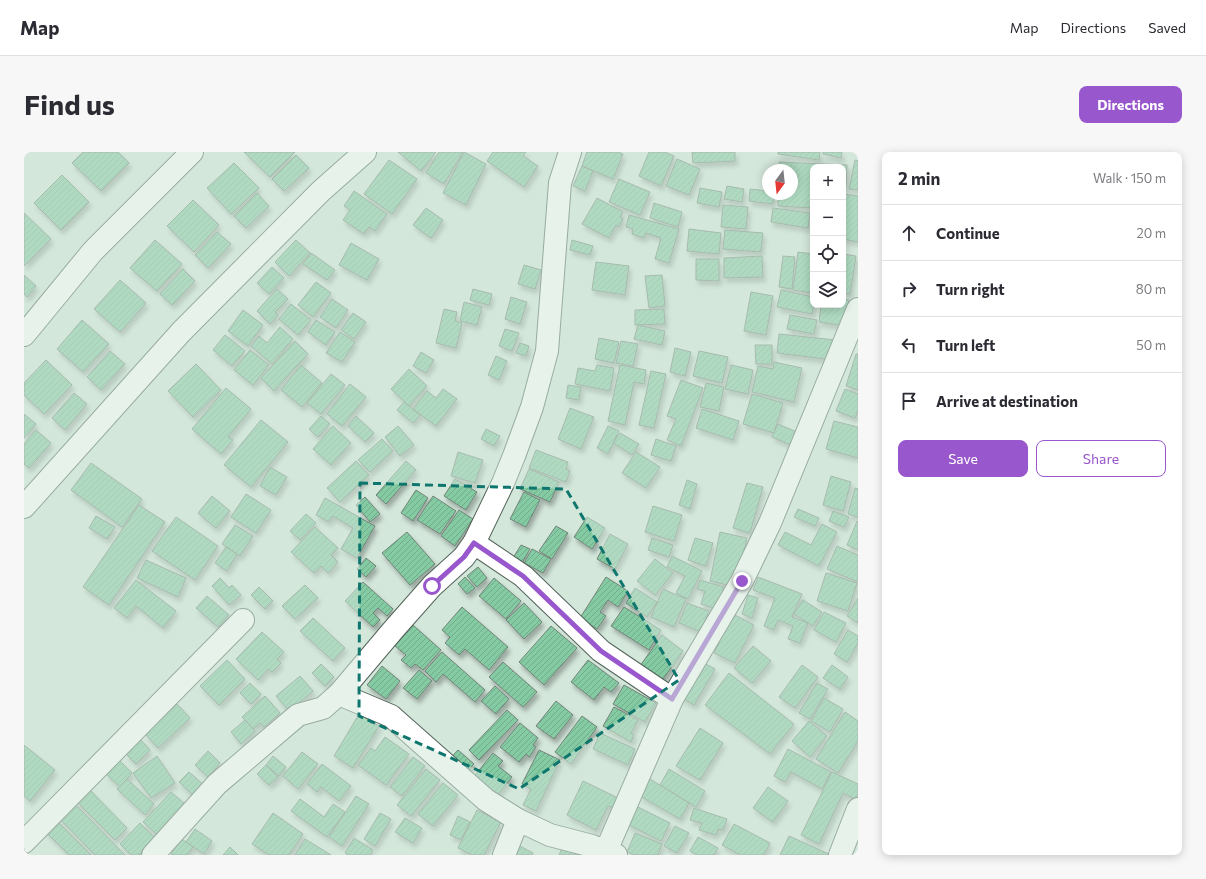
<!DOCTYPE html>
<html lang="en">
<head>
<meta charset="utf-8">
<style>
  body { margin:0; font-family:Commissioner,sans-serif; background:#f7f7f7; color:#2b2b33 }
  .controls { position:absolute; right:12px; top:12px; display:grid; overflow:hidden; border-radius:8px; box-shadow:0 2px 10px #0003 }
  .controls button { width:36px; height:36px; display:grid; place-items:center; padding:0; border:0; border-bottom:1px solid #e1e1e2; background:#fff; color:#2b2b33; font:20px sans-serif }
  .compass { position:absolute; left:738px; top:12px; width:36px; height:36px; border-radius:50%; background:#fff; box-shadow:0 2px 10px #0003; rotate:195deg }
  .stop { position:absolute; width:12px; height:12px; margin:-9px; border:3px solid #9857cd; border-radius:50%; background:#fff }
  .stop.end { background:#9857cd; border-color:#fff; box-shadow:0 1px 4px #0008 }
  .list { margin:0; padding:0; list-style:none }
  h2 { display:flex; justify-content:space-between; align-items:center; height:52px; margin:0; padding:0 16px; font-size:17px }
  h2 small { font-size:13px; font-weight:400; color:#7c7c81 }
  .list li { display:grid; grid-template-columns:26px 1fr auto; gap:12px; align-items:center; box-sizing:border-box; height:56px; padding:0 16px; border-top:1px solid #e1e1e2 }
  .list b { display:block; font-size:15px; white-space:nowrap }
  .list em { font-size:13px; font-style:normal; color:#7c7c81 }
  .actions { display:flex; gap:8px; padding:12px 16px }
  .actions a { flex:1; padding:9px 0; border:1px solid #9857cd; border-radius:8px; text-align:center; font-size:14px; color:#9857cd }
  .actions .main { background:#9857cd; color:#fff }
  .icon { flex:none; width:22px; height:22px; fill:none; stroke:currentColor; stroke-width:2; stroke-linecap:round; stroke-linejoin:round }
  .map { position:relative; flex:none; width:834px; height:703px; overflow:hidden; border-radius:8px }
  header { display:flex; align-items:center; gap:24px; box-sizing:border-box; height:56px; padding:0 20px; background:#fff; border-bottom:1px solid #e1e1e2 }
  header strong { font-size:19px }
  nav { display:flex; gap:22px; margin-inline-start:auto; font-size:14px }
  .intro { display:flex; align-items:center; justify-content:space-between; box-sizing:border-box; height:96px; padding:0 24px }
  h1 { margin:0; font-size:28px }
  .button { padding:10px 18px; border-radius:8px; background:#9857cd; color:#fff; font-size:14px; font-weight:700 }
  main { display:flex; gap:24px; padding:0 24px }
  aside { flex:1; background:#fff; border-radius:8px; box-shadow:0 2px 10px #0003 }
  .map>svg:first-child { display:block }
</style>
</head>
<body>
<header>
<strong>Map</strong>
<nav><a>Map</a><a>Directions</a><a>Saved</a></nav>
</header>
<div class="intro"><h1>Find us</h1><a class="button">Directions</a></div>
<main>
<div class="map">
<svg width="834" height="703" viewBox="0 0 834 703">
  <defs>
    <pattern id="building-hatch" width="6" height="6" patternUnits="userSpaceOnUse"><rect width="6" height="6" fill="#84caa2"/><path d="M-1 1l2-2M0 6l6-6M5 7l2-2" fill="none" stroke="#71ad8b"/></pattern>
    <filter id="shadow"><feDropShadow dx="2.5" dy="4.5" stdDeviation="2" flood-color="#0004"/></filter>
  </defs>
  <rect width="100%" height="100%" fill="#d4e7db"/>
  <g fill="url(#building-hatch)" stroke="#728378" filter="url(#shadow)">
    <polygon points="59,0 94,0 105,11 77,39 48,11"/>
    <polygon points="220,0 271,0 246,25"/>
    <polygon points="374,0 412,0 397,19"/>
    <polygon points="415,0 439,0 420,32 402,21"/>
    <polygon points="440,0 462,12 442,53 419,41"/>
    <polygon points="469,0 502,0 499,4 514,14 500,35 463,9"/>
    <polygon points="563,0 594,0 599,2 589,27 558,14"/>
    <polygon points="625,0 641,0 650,4 637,34 615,24"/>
    <polygon points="668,0 711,0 711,9 669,11"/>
    <polygon points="754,0 796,0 795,8 754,2"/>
    <polygon points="799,0 818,0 817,6 799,2"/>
    <polygon points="272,3 285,16 260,39 248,27"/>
    <polygon points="653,7 676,17 665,43 642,34"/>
    <polygon points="365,8 393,27 368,62 340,42"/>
    <polygon points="831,8 834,9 834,38 825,37"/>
    <polygon points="755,10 823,13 822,36 819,36 819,15 789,15 789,56 754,54 754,42 768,42 768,18 755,18"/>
    <polygon points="210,11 235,36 207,62 183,36"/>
    <polygon points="558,14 569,19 561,39 549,34"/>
    <polygon points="38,23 65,50 37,78 10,51"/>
    <polygon points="595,27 626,40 616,63 585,50"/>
    <polygon points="703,34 720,37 718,50 700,47"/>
    <polygon points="676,36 698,40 695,55 673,51"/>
    <polygon points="726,37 744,39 744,42 750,42 749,52 725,49"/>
    <polygon points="330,39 363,62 351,79 345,75 340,82 319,68 326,58 320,54"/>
    <polygon points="233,41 245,54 222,76 210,64"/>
    <polygon points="819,42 834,44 834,90 819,87"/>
    <polygon points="573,46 599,60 596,65 599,67 595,75 592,73 585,86 558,72"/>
    <polygon points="169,48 195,73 170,100 143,74"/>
    <polygon points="630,51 658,60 654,75 626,66"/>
    <polygon points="699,53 724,55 722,77 697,75"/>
    <polygon points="402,56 419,68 407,86 389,73"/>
    <polygon points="749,56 786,61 784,76 747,70"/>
    <polygon points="0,61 27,87 0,114"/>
    <polygon points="605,63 655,77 645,111 631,107 637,86 622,81 620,86 608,82 609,77 602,75"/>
    <polygon points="665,77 697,81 695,102 663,99"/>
    <polygon points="701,78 739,81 737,100 699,97"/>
    <polygon points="193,80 207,92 184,116 171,103"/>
    <polygon points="131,88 158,112 133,139 106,116"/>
    <polygon points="272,88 286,101 265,124 251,110"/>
    <polygon points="548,88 569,94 566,103 546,98"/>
    <polygon points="327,91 355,107 343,128 315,113"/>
    <polygon points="774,100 789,102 789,141 769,138"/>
    <polygon points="287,101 311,118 303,128 279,112"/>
    <polygon points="819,102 832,104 826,142 819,141"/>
    <polygon points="738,104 739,125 700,126 700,106"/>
    <polygon points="759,104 771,105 768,137 755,135"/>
    <polygon points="672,107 695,107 695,129 672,128"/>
    <polygon points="572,110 605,114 601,143 568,138"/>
    <polygon points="500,113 517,118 511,137 494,132"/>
    <polygon points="248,115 260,126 245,142 233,131"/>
    <polygon points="159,117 171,129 148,153 136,142"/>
    <polygon points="0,123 12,134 3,145 0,142"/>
    <polygon points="638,123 641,154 625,156 621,124"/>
    <polygon points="96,128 122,151 96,180 70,157"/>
    <polygon points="292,130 307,141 289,165 274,153"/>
    <polygon points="253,137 264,147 251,160 254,163 246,172 233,159"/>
    <polygon points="449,137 468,142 465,153 446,148"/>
    <polygon points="757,138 789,145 790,153 788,162 753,155"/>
    <polygon points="727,140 749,144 742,183 720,179"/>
    <polygon points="487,145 503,150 496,172 481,167"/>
    <polygon points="308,147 324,158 312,176 296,165"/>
    <polygon points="819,147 825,148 821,174 795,170 797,153 819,153"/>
    <polygon points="440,150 458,155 453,173 436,169"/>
    <polygon points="267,152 287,168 274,183 255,167"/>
    <polygon points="420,157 433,160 431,169 438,171 432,196 412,191"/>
    <polygon points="640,157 641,172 611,173 611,158"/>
    <polygon points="219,158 239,173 224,194 204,179"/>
    <polygon points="329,161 342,170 330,187 317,178"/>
    <polygon points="766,163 793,168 790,182 763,177"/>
    <polygon points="58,168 85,192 59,220 33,197"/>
    <polygon points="292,168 311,180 302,193 284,180"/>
    <polygon points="614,173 641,179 638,193 610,187"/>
    <polygon points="256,175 269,187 248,212 227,194 235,184 243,191"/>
    <polygon points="481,177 495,181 488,199 475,194"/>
    <polygon points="316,180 331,190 318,210 302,201"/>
    <polygon points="755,182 812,188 810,208 753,201"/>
    <polygon points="201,183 221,199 208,214 189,198"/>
    <polygon points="575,186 595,190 590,211 571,207"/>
    <polygon points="271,189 284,202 250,239 237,226"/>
    <polygon points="597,189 614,192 609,214 592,211"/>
    <polygon points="496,191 505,194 502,204 492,201"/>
    <polygon points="731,193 748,193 748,212 732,212"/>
    <polygon points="651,196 667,200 661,224 646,220"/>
    <polygon points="226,198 245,213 229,233 210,218"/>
    <polygon points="86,199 101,212 77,238 63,225"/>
    <polygon points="675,199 704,205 698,231 669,224"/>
    <polygon points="397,200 410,208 402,221 389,214"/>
    <polygon points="832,202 834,202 834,238 822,234"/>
    <polygon points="472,204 483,209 475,228 464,223"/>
    <polygon points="22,208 48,233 20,262 0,243 0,231"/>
    <polygon points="750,210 778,216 770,250 728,240 734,214 749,217"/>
    <polygon points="172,212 197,238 169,265 144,239"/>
    <polygon points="277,213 298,231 278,255 257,238"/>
    <polygon points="573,213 590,216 586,239 551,232 554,216 571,219"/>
    <polygon points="596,213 622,218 620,232 610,230 601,273 584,269"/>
    <polygon points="707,213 729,218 724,242 701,237"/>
    <polygon points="385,217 403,234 385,254 367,237"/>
    <polygon points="627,219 642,222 630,276 615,273"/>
    <polygon points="307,222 321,233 297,262 283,251"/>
    <polygon points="657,228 679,236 657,294 643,288 652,267 643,264"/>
    <polygon points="682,231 700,235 695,259 676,255"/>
    <polygon points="326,232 342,245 318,274 303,262"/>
    <polygon points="544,233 557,235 555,248 542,246"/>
    <polygon points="202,236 227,257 204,285 209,288 197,302 168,277"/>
    <polygon points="419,237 433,247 412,274 389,257 403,239 412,246"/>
    <polygon points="821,237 834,242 834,259 831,266 812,259"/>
    <polygon points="50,241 63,252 41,278 28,266"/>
    <polygon points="728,242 759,251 750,281 719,272"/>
    <polygon points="380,250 396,263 389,271 373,258"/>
    <polygon points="546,256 570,265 557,297 534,287"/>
    <polygon points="678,257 715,269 709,288 672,276"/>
    <polygon points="0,262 12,272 0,286"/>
    <polygon points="297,264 306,272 294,285 285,277"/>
    <polygon points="332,264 350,281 341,290 324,274"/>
    <polygon points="237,268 264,290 227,335 200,313"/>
    <polygon points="810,269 834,275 834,306 802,297"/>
    <polygon points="754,272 775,281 769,294 748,285"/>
    <polygon points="309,274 327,291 307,313 289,297"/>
    <polygon points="374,274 390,293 376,304 361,285"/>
    <polygon points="584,274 595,279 584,302 573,296"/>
    <polygon points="462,277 476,284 470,294 457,287"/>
    <polygon points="12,278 27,291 5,316 0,312 0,292"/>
    <polygon points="596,281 615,292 608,303 589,291"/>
    <polygon points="358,287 369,299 346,320 334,308"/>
    <polygon points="632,287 652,294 647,309 627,303"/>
    <polygon points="512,298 544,310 542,317 546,319 542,330 505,316"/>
    <polygon points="434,300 459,308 451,331 427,324"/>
    <polygon points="612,300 636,315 622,336 598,321"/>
    <polygon points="332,309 345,323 316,350 303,336"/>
    <polygon points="382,309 392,318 362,352 352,343"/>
    <polygon points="67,311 118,347 98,375 47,338"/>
    <polygon points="246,315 263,325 252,343 236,334"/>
    <polygon points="505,317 535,330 526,350 496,337"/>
    <polygon points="807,324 827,330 819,359 799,353"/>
    <polygon points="431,327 453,340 442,358 420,344"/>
    <polygon points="663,328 673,332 666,357 655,353"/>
    <polygon points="723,331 739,335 726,381 709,376"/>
    <polygon points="831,336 834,337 834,365 824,362"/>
    <polygon points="392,338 404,346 389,369 377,361"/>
    <polygon points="500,340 516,348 502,375 486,367"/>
    <polygon points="222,342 247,358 232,381 207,365"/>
    <polygon points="188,344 206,359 192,376 174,361"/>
    <polygon points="409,344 432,359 416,382 393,368"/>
    <polygon points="341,345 356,362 346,370 332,353"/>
    <polygon points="301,346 351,374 333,406 317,397 329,376 309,364 305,370 292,363"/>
    <polygon points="115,353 141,370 85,453 59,435"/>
    <polygon points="629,354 658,363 650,389 621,380"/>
    <polygon points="774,357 795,366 791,374 770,365"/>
    <polygon points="435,358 449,367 431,394 417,384"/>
    <polygon points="809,359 825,365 820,375 805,369"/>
    <polygon points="282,362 292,371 276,388 266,379"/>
    <polygon points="72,364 91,375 83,387 65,376"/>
    <polygon points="152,365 194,394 171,428 128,399"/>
    <polygon points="563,365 581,376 568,397 550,385"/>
    <polygon points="833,369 834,370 834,398 823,393"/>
    <polygon points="798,372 813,380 795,414 754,393 761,380 787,393"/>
    <polygon points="211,373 229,384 216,404 198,392"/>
    <polygon points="532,374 544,381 528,407 515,399"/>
    <polygon points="291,375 314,396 307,403 314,410 304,421 297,414 290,421 267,400"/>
    <polygon points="383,380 411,412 386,433 358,401"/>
    <polygon points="696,380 723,386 712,435 686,429"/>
    <polygon points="586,382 604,392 591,417 573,407"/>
    <polygon points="628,386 649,393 645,405 624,398"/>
    <polygon points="671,386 689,391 682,414 664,408"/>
    <polygon points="497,393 506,397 498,411 489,406"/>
    <polygon points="813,394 834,403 834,430 803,417"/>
    <polygon points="202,395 213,402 203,419 191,411"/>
    <polygon points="508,397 527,407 519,421 500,411"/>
    <polygon points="648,404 678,419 664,447 652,441 661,424 643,415"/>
    <polygon points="342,406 352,414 342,425 333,417"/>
    <polygon points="631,407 649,421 631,443 613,429"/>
    <polygon points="122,408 162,426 154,445 113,426"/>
    <polygon points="454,415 463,426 453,435 443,424"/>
    <polygon points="802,421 833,431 824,459 793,449"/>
    <polygon points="441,425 451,436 443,442 434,432"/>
    <polygon points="582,425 604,439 594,455 584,448 576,460 582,464 573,477 556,466"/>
    <polygon points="734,425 778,442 768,465 784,471 776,491 764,487 769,474 754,468 750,478 740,474 751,446 729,438"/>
    <polygon points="196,426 205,436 208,433 217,443 205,453 188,434"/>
    <polygon points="470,426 497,449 482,467 455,444"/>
    <polygon points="112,428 152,459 139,476 112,454 103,466 90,456"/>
    <polygon points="676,428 700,435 693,457 677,452 681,439 673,437"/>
    <polygon points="339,430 369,457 363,464 354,456 349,461 356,468 349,475 321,449"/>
    <polygon points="281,433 294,446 271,467 258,454"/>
    <polygon points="235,435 249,449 241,457 227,443"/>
    <polygon points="611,436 633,450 623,465 602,451"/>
    <polygon points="639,437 662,447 650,475 627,465"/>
    <polygon points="724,443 734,446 728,466 718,462"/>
    <polygon points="183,444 205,463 194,475 172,456"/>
    <polygon points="834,446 834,471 823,464"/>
    <polygon points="779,448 798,460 789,474 770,462"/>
    <polygon points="500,451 518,470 500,487 482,468"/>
    <polygon points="663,451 685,459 677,480 655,471"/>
    <polygon points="438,455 484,495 465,518 441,497 435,503 421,491 426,485 418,478"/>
    <polygon points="600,455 637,478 625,498 587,474"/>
    <polygon points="800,460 822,471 812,490 790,478"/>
    <polygon points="709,462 730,473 711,511 690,501"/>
    <polygon points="289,466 321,496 309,509 276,479"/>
    <polygon points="389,473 417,498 399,518 391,512 387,516 377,508 382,503 371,494"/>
    <polygon points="527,474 553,496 520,533 495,510"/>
    <polygon points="824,478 834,484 834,491 823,510 810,502"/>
    <polygon points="238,480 260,500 253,507 257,511 248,520 244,517 234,528 212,507"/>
    <polygon points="638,483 659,499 637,530 616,514"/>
    <polygon points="729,494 747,509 728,531 710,516"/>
    <polygon points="418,500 461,538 451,550 419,522 412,530 401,519"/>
    <polygon points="203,508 221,527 195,553 176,534"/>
    <polygon points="564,508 595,531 587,540 580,535 570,548 547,530"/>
    <polygon points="479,510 513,540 499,555 465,525"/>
    <polygon points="678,510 691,517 670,553 657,545"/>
    <polygon points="297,512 310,525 301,534 288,521"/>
    <polygon points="778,513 794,525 771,556 755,545"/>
    <polygon points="808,513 824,525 816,537 799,526"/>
    <polygon points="358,514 376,529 362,547 343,533"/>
    <polygon points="395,518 408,529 393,547 379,536"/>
    <polygon points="705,521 770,572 746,602 681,553"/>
    <polygon points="276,524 289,539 265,559 252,544"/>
    <polygon points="226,531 237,542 227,552 216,541"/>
    <polygon points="793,531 804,537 786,567 775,561"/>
    <polygon points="600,533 632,551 621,570 589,552"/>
    <polygon points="471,534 485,547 472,562 457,549"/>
    <polygon points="241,544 256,561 240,575 236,571 229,577 218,565"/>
    <polygon points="800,546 819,557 806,580 787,569"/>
    <polygon points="532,549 549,563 530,587 512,574"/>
    <polygon points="153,552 166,566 134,596 121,582"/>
    <polygon points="590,555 614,568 607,581 610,583 607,590 579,574"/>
    <polygon points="483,558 494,568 455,608 445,598"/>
    <polygon points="821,560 834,569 834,589 814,621 792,607"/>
    <polygon points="335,562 355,574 329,616 310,604"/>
    <polygon points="558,564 573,575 547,612 531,600"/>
    <polygon points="221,568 231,579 217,592 207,580"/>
    <polygon points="785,569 803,584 786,605 768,589"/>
    <polygon points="496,571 514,586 509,593 512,595 505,605 502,602 495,610 476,595"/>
    <polygon points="676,576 699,591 676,628 652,614"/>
    <polygon points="576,581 611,597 604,613 569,597"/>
    <polygon points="361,585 385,602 362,633 334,613 347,596 351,599"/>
    <polygon points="117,588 126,598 112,612 102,602"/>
    <polygon points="0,593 31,618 6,649 0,644"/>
    <polygon points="764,597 807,620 798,637 767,620 761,630 750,624"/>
    <polygon points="434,598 450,612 440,623 424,609"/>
    <polygon points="515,598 536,608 512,659 499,653 507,637 498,632"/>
    <polygon points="184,599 196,611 184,625 171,613"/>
    <polygon points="278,600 294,612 274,637 259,624"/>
    <polygon points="469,601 479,609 474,614 488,625 470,647 447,628"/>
    <polygon points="133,604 151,631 127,646 109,621"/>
    <polygon points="249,604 262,615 255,624 242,613"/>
    <polygon points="389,605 401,614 378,644 366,635"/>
    <polygon points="95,608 108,621 96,635 82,622"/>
    <polygon points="298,612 327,634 315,649 297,635 293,640 283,632"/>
    <polygon points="242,613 254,625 245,633 233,622"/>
    <polygon points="402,617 416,628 387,664 373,653"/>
    <polygon points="645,617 681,639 672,655 636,633"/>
    <polygon points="165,620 180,633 170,644 155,630"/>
    <polygon points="808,620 834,632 834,641 831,647 819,641 795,692 777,683"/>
    <polygon points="103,627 130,652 121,663 93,637"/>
    <polygon points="626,627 665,651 656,667 616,644"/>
    <polygon points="559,629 594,646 589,656 584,654 572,678 543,663"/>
    <polygon points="419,631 434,643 409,674 394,662"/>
    <polygon points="744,635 764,649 749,670 729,656"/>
    <polygon points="65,637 103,676 91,688 52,649"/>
    <polygon points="147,640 161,652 132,682 119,670"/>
    <polygon points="332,644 345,652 318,694 305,685"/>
    <polygon points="276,647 300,665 309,652 321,660 303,685 267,659"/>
    <polygon points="49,650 101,703 71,703 34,665"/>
    <polygon points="612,654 646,671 637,689 603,672"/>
    <polygon points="670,656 703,667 699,678 694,677 692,683 675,678 678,671 666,668"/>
    <polygon points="453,658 477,670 460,703 448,703 434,696"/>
    <polygon points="249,661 279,682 265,703 245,703 228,692"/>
    <polygon points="356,661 367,667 351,694 340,687"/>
    <polygon points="434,664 446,670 437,688 426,683"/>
    <polygon points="30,666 67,703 45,703 19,677"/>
    <polygon points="381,666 398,676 389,691 371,680"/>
    <polygon points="116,671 131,686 115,703 107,703 96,692"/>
    <polygon points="710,672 746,691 740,703 716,703 698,693"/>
    <polygon points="651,674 665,681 653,701 640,694"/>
    <polygon points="171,677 188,689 180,702 162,690"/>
    <polygon points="611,681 638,692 634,703 611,703 603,700"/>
    <polygon points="765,684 807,703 756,703"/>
    <polygon points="674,685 694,696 690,703 673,703 666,699"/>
    <polygon points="330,686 349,698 346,703 324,703 321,701"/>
    <polygon points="158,687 169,695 163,703 149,703 147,702"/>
    <polygon points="281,687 307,703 271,703"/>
    <polygon points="492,692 509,701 508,703 487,703"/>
    <polygon points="539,694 560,703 535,703"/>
    <polygon points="206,695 214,703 199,703"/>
  </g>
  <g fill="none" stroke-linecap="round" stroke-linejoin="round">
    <g stroke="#53645a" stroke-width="24">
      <g id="street">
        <polyline points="0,183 69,99 168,0"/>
        <polyline points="0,355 157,180 297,39 341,0"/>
        <polyline points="450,391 499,424 577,499 648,547 582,699"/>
        <polyline points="315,542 367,564 462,648 494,668 526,683 568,694 592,703"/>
        <polyline points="648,547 718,429 746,371 834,157"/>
        <polyline points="0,690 219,468"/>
        <polyline points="129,703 193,632 274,563 299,556 315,542 370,477 408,434 440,405 450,391 479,331 490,304 508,255 523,199 536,31 546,0"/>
        <polyline points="480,703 494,668"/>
        <polyline points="816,703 834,657"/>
      </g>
    </g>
    <use href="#street" stroke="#fff" stroke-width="22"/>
  </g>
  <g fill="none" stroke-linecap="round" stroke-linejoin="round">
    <polyline stroke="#9857cd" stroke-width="5" points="408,434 440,405 450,391 499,424 577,499 648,547 718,429"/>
  </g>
  <path d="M0 0H834V703H0ZM336 331 542 337 655 528 495 637 335 564Z" fill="#d4e7db" fill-opacity=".55" fill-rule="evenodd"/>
  <path fill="none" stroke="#0f766e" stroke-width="3" stroke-dasharray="8 5" stroke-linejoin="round" d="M336 331 542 337 655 528 495 637 335 564Z"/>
</svg>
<div class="controls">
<button>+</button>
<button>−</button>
<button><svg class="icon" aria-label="locate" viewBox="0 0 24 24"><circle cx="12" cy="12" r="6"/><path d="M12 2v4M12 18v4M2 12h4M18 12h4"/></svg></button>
<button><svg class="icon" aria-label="layers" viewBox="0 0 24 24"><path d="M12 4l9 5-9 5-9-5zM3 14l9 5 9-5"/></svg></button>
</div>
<svg class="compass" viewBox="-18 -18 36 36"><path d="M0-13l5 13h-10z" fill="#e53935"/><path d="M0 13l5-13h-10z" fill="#7c7c81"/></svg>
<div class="stop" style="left:408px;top:434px"></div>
<div class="stop end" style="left:718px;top:429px"></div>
</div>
<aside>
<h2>2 min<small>Walk · 150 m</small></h2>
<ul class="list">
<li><svg class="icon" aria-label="ahead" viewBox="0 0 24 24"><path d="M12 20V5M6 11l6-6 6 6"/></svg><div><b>Continue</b></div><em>20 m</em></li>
<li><svg class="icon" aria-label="right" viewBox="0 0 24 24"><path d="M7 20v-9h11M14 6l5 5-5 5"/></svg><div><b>Turn right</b></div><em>80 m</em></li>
<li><svg class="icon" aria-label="left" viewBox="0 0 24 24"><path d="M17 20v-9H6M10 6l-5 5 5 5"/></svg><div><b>Turn left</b></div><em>50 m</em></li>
<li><svg class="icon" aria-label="arrive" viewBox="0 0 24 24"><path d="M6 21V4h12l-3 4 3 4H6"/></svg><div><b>Arrive at destination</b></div></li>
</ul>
<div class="actions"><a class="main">Save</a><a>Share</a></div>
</aside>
</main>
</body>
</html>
